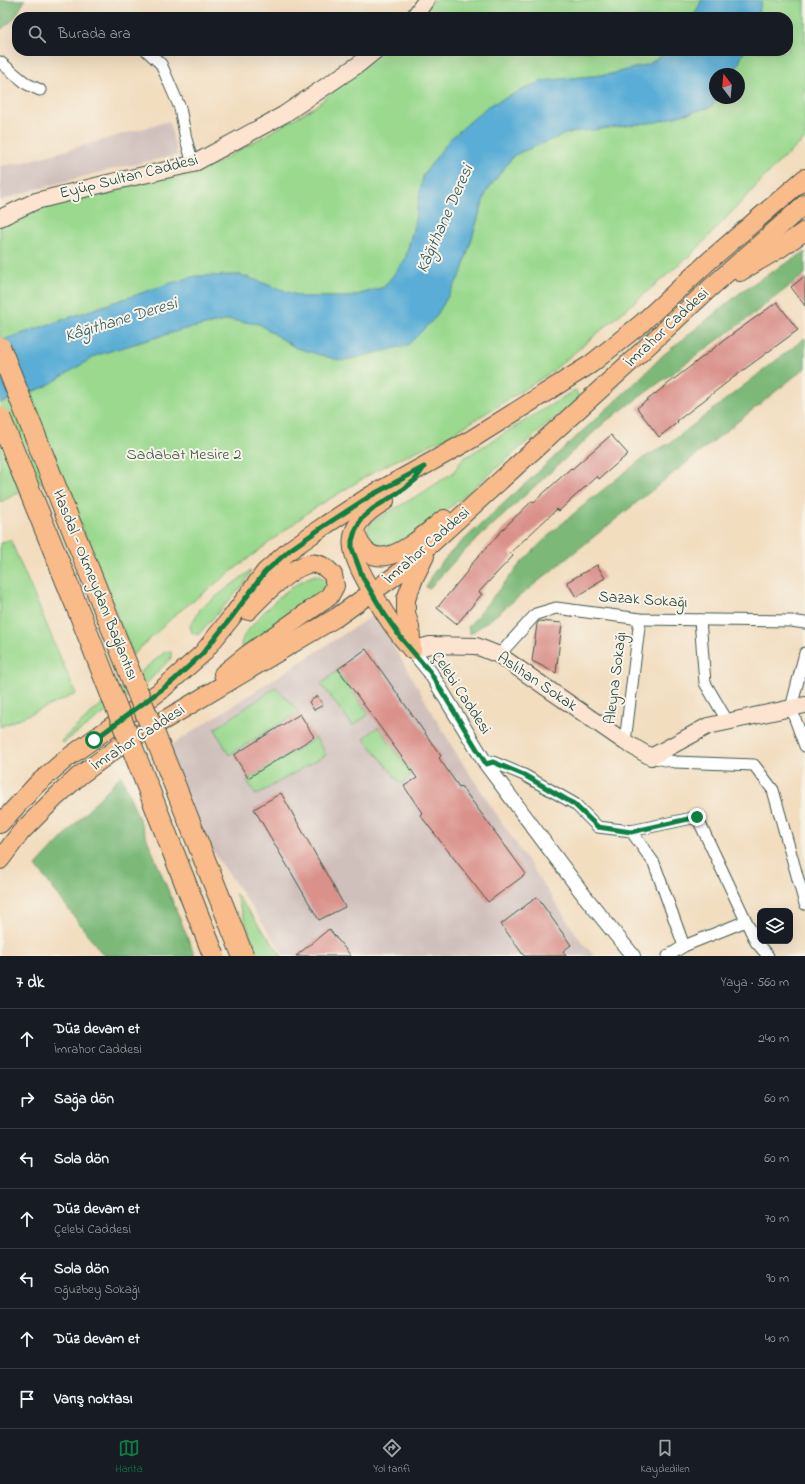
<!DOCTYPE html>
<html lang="tr">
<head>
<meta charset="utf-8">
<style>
  body { margin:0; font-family:"Indie Flower",sans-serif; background:#242831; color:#f1f3f6 }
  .controls { position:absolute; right:12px; bottom:12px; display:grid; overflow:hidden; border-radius:8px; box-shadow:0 4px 16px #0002 }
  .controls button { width:36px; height:36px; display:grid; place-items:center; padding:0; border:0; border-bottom:1px solid #363941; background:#171b24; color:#f1f3f6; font:20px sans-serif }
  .compass { position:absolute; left:709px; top:68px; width:36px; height:36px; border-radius:50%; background:#171b24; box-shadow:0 4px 16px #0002; rotate:344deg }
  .stop { position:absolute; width:12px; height:12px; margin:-9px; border:3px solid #0b8043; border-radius:50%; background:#fff }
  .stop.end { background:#0b8043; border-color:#fff; box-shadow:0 1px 4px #0008 }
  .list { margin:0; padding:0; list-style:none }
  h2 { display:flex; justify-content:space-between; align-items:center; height:52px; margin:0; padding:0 16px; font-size:17px }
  h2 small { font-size:13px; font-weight:400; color:#9ea1a6 }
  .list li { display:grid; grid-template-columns:26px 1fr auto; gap:12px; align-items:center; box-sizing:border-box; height:60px; padding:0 16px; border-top:1px solid #363941 }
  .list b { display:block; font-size:15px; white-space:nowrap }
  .list p { margin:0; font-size:13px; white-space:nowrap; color:#9ea1a6 }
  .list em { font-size:13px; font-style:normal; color:#9ea1a6 }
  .icon { flex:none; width:22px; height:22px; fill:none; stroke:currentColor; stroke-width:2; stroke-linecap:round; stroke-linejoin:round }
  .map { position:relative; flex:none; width:805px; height:956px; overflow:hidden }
  .search { position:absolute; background:#171b24; box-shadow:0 4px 16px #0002; left:12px; right:12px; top:12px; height:44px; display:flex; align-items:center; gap:10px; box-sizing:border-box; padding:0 14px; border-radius:16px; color:#9ea1a6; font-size:15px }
  .sheet { height:472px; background:#171b24 }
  nav { display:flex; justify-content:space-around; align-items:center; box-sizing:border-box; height:56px; border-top:1px solid #363941; background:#171b24; font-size:11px; color:#9ea1a6 }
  nav a { display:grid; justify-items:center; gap:2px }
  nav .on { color:#0b8043 }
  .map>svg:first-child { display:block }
</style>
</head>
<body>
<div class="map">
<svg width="805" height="956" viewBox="0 0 805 956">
  <rect width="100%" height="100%" fill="#f7f3e8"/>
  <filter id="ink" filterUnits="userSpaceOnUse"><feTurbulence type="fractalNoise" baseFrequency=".025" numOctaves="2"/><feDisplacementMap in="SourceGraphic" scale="8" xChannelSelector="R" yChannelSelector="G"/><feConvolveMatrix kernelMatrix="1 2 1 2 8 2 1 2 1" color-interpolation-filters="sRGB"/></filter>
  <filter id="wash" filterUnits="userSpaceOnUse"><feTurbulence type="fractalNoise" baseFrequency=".012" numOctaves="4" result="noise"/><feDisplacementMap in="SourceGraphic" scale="16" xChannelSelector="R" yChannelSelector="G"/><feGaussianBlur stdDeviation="0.9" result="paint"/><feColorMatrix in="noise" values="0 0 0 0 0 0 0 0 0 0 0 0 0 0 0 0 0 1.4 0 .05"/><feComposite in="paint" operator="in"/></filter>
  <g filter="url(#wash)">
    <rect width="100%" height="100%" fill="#f2ddbf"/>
    <g fill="#d0c0bc">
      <polygon points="169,121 177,155 104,171 19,194 0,201 0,166 25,162"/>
      <polygon points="375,614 457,755 579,938 594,956 285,956 208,844 167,748"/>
    </g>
    <g fill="#9ad98e" stroke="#5c8b61">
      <polygon points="429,0 702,0 693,17 418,17"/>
      <polygon points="762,0 805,0 805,139 779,162 693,253 549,374 449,436 382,467 310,511 176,614 133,655 60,473 0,502 0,403 45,387 97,355 181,330 229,320 259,324 296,348 435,318 461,274 486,192 514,155 568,133 656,122 711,107 718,98 739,98 739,74 734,74 744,51 788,51 788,17 757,17"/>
      <polygon points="380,51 668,51 649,64 612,74 542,81 414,225 405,260 385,287 350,297 302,297 241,275 196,276 168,284 0,341 0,222 28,212 215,164 316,106"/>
      <path d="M575 390 578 394V398L457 502 393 549 372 546C368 537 366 533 370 523L422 493 454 472 461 460Z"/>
      <polygon points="10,539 76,694 0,727 0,544"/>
      <polygon points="250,571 251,572 244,584 198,635 192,633 190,626 201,608"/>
      <path d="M315 575C323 577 326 579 329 586L244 650 241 646C241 637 249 629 255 622 272 603 290 584 315 575Z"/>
      <polygon points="166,651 171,652 171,658 148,682 63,743 61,741 97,708"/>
      <polygon points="337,671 369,714 353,726 321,684"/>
      <polygon points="276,687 299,712 229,755 215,729"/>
      <polygon points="378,727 412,774 401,784 364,738"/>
      <polygon points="316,738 326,755 256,795 247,780"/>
      <polygon points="235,893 282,956 258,956"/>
    </g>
    <g fill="#7bb979" stroke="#4d7b56">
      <polygon points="0,0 25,0 14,19 0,30"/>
      <path d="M805 252V274L747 319 605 422 459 556 429 589 426 587C432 572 443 561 454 549L636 382 662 356 745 289 770 273Z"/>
      <polygon points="805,338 805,368 491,619 470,634 468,627 520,564 551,533 590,500 643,458 670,443"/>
      <polygon points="121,775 195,956 104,956 36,866"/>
    </g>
    <g fill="#5aadd6" stroke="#3c7585">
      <polygon points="702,0 762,0 757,17 693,17"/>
      <polygon points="668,51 744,51 734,74 715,74 715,98 718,98 711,107 656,122 568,133 514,155 486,192 461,274 435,318 408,345 342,361 296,348 259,324 229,320 181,330 97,355 45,387 0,403 0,341 168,284 196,276 241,275 302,297 350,297 384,287 405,260 414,225 423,175 450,139 488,106 542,81 612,74 649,64"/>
    </g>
    <g id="blocks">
      <g fill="#da918b">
        <polygon points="805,276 805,306 791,287"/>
        <polygon points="777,302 798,330 738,374 677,421 678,422 659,437 637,408 727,338"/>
        <polygon points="611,435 628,454 599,479 597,476 559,511 557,509 510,553 513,556 479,592 482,594 457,624 437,608 470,568 469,567 505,527 532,501 534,502 571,468 572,469"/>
        <polygon points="597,565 605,578 595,584 596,585 576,597 567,582"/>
        <polygon points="539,621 562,623 556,673 532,661 537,624"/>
        <polygon points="366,649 441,756 439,758 459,787 461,786 526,874 488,902 420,815 422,813 404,786 417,778 338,669"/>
        <polygon points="317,696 323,705 314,710 309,702"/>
        <polygon points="300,714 314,737 248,778 234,755"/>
        <polygon points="281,793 345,907 319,920 254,809"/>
        <polygon points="537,897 571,945 563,951 566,956 524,956 501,924"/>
        <polygon points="329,929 351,956 296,956"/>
      </g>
    </g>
  </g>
  <g filter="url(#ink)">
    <use href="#blocks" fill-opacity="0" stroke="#3f5549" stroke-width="1"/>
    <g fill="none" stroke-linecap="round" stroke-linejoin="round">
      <g stroke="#3f5549" stroke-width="13">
        <g id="minor">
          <polyline points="147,51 161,64 180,108 186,139 193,164"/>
          <polyline points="0,62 27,84 40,90"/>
          <polyline points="700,620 705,683 728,722"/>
          <polyline points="805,653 791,708 805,746"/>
          <polyline points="499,655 536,614 556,608 640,619 791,621 805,623"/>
          <polyline points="625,742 640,619"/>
          <polyline points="651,757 675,762 754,765 773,790 805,904"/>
          <polyline points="486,764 493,762 524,775 575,804 598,827 631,831"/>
          <polyline points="684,946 654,863 631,831 697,817 756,942 768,956"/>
          <polyline points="668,956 684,946 746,921"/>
        </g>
      </g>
      <g stroke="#3f5549" stroke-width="16">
        <polyline id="tertiary" points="412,650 430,672 486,764 583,894 633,956"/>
      </g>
      <g stroke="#3f5549" stroke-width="18">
        <g id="secondary">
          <polyline points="414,17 426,0"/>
          <polyline points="0,218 36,201 112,182 193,164 283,115 359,64 375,51"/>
          <polyline points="412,650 430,645 476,646 499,655 625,742 651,757 708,726 805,705"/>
        </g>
      </g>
      <g stroke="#3f5549" stroke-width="20">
        <g id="primary">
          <polyline points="740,272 779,249 805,231"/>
          <path d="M385 501C336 529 351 555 374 595 385 615 397 633 412 650"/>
          <path d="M355 531C372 586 419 538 444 519"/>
          <polyline points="412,650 410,627 406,613 406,599 415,576 425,556"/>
          <path d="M223 674 248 654 329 597 335 586 333 575C327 568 319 562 309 564 291 567 261 597 248 611"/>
          <polyline points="0,824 37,784 66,759 159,692 202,654 231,618 265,572 291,549 327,524 370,496 472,439 591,364 642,323 710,260 805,178"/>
          <polyline points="0,860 21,832 56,797 79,776 121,745 178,712 337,617 399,573 638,355 710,288 805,204"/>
        </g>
      </g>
      <use href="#minor" stroke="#fff" stroke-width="11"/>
      <use href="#tertiary" stroke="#fff" stroke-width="14"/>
      <use href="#secondary" stroke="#fde4d1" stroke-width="16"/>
      <use href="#primary" stroke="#fabb8b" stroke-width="18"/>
      <g stroke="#3f5549" stroke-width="23" stroke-linecap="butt">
        <g id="motorway-bridge">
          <polyline points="0,348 243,956"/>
          <polyline points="0,418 81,617 214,956"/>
        </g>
      </g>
      <use href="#motorway-bridge" stroke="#fabb8b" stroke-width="21"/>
    </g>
  </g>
  <g fill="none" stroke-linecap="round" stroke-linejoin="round" filter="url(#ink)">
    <polyline stroke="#0b8043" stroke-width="5" points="94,740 173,681 202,654 231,618 265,572 291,549 327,524 370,496 424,467 415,480 404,489 374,508 361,519 355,531 352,541 352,549 363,578 385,615 401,638 430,672 486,764 493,762 524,775 574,804 598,827 631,832 697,817"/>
  </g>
  <g text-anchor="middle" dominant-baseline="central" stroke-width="4" stroke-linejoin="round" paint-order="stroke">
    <g font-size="16" fill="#1f3d34" stroke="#f7f3e8">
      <text transform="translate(129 177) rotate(-14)">Eyüp Sultan Caddesi</text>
      <text transform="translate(667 328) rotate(-43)">İmrahor Caddesi</text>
      <text transform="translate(427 546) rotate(-41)">İmrahor Caddesi</text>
      <text transform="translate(95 585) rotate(68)">Hasdal - Okmeydanı Bağlantısı</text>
      <text transform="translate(643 600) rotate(4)">Sazak Sokağı</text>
      <text transform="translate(616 678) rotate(-83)">Aleyna Sokağı</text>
      <text transform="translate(537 682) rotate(34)">Aslıhan Sokak</text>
      <text transform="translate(461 693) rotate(57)">Çelebi Caddesi</text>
      <text transform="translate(138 738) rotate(-33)">İmrahor Caddesi</text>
    </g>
    <g font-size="16" fill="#385c46" stroke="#f7f3e8">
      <text x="184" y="455">Sadabat Mesire 2</text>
    </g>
    <g font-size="17" font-style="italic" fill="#2e595c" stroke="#f7f3e8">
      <text transform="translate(445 219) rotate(-66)">Kâğıthane Deresi</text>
      <text transform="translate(121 320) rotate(-17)">Kâğıthane Deresi</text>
    </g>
  </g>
</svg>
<div class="controls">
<button><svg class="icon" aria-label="layers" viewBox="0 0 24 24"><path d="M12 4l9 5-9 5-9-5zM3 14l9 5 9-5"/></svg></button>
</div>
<svg class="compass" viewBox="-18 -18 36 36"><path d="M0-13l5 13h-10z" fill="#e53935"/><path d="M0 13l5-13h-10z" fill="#9ea1a6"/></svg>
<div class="stop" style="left:94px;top:740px"></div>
<div class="stop end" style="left:697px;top:817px"></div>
<div class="search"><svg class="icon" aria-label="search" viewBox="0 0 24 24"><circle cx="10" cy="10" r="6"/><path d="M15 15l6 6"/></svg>Burada ara</div>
</div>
<section class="sheet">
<h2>7 dk<small>Yaya · 560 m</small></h2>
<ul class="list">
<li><svg class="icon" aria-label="ahead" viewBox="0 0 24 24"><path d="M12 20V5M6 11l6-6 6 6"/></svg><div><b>Düz devam et</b><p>İmrahor Caddesi</p></div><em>240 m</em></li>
<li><svg class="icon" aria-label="right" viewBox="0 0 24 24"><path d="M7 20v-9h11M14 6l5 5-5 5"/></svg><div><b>Sağa dön</b></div><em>60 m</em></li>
<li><svg class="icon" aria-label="left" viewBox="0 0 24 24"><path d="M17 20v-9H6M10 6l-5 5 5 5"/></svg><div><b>Sola dön</b></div><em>60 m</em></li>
<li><svg class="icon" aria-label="ahead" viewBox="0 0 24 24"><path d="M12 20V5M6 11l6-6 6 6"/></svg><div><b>Düz devam et</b><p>Çelebi Caddesi</p></div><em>70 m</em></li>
<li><svg class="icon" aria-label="left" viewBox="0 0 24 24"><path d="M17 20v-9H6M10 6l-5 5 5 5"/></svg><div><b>Sola dön</b><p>Oğuzbey Sokağı</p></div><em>90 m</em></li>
<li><svg class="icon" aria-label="ahead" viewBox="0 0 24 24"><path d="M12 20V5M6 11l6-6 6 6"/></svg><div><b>Düz devam et</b></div><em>40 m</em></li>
<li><svg class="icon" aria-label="arrive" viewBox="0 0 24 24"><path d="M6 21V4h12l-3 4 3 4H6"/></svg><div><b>Varış noktası</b></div></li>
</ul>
</section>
<nav>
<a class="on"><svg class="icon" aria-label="map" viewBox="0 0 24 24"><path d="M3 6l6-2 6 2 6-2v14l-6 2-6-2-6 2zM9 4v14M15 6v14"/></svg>Harita</a>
<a><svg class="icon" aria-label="directions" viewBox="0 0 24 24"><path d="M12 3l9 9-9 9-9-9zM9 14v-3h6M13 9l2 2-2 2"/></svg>Yol tarifi</a>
<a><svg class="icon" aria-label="saved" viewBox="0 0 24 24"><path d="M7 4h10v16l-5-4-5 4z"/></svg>Kaydedilen</a>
</nav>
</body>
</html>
